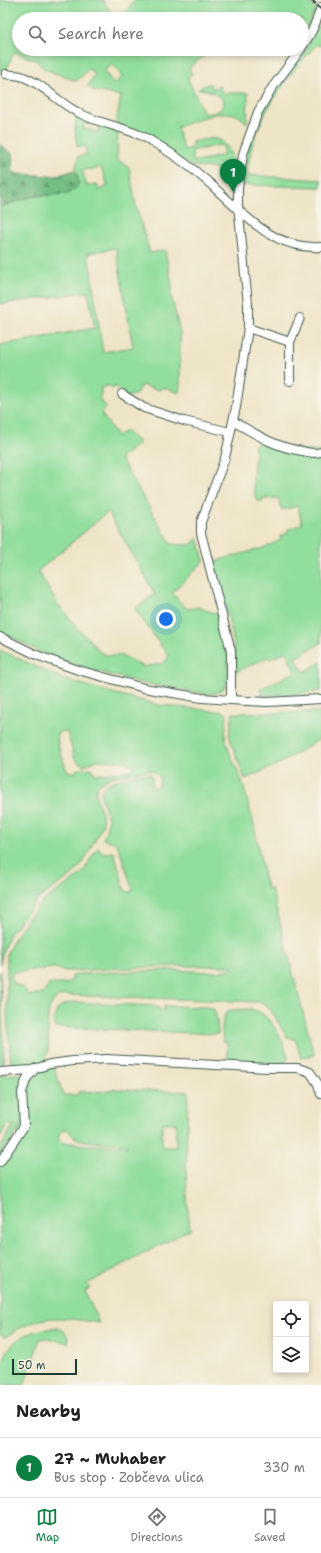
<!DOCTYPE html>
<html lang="en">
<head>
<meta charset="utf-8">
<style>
  body { margin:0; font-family:"Shantell Sans",sans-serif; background:#f6f6f6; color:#202124 }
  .controls { position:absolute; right:12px; bottom:12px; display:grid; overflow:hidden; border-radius:4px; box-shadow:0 2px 6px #0003 }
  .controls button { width:36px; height:36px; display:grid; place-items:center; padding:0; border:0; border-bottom:1px solid #e0e0e0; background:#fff; color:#202124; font:20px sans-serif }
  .scale { position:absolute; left:12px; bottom:10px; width:65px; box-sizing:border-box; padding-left:4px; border:2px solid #1f3d34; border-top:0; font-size:11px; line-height:14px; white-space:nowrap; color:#1f3d34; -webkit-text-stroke:3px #f7f3e8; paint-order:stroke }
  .you { position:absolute; left:166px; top:619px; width:14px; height:14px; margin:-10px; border:3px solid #fff; border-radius:50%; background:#1a73e8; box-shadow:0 0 0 6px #1a73e833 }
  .badge { display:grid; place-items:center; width:26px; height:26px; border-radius:50%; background:#0b8043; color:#fff; font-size:13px; font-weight:700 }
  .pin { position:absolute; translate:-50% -33px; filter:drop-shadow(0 1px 2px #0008) }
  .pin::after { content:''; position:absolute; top:21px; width:14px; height:12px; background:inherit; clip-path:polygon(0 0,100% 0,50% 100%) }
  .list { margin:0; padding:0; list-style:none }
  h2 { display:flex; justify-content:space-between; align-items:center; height:52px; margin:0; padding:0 16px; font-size:17px }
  h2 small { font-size:13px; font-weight:400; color:#757577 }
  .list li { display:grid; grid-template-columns:26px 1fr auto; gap:12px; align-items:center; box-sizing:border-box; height:60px; padding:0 16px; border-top:1px solid #e0e0e0 }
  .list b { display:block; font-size:15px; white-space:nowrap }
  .list p { margin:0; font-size:13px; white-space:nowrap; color:#757577 }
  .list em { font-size:13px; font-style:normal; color:#757577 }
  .icon { flex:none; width:22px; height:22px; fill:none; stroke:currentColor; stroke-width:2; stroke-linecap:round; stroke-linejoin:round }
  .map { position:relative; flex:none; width:321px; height:1385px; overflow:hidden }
  .search { position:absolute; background:#fff; box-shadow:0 2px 6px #0003; left:12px; right:12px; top:12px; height:44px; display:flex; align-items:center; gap:10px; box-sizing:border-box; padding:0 14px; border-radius:22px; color:#757577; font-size:15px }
  .sheet { height:112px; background:#fff }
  nav { display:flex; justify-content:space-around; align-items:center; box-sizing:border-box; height:56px; border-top:1px solid #e0e0e0; background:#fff; font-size:11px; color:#757577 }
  nav a { display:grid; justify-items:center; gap:2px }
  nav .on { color:#0b8043 }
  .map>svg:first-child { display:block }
</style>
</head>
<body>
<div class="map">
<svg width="321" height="1385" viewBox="0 0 321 1385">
  <defs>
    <pattern id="forest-firs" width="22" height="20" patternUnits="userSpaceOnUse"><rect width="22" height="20" fill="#75bd84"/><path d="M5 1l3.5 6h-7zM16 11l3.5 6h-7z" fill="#5f9b6d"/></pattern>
  </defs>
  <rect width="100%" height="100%" fill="#f7f3e8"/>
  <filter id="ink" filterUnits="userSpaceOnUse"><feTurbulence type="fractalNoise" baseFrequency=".025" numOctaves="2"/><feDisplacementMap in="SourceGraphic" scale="8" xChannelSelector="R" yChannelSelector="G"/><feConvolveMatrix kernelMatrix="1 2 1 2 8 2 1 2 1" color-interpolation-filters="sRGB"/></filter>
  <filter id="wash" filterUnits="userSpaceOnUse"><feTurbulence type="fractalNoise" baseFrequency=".012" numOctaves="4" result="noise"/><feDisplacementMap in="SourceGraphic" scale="16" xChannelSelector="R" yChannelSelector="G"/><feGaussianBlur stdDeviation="0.9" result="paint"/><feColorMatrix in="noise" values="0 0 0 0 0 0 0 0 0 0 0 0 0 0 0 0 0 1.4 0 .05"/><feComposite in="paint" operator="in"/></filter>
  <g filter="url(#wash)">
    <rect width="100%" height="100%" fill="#eee4c6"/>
    <g fill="#92de9c" stroke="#588e68" fill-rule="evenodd">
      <path d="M0 0H103L115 19H19V49H216L198 60 189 68 192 74 187 77 204 113C210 114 213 113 219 110 235 99 208 89 198 89L210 83 212 89 219 86 222 93H248L247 123C241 118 236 113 228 113 216 112 188 122 177 128L184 150 192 148V142C199 141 210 137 217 139 229 142 234 160 233 171L192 166 116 123 121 96 94 91 88 86 95 74 89 69 77 81 44 69 37 61 14 52 6 71 0 72ZM113 64 122 77 114 84 104 71ZM220 145 223 146 224 155 202 161H193L192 151Z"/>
      <polygon points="135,0 305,0 316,9 302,38 302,19 120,19"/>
      <path d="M321 21V46L316 45C293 70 271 98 258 129 252 142 250 157 247 171L248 175 321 180V187L242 185 243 169 253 130 272 93 302 55Z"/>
      <path d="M78 116 86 118 83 128 97 132 100 123 118 129 117 160 129 167 136 206 150 253 165 250 173 290 170 291 180 333V386L179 393 163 387 159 390 141 385 136 394 127 397 115 386 113 389 107 385 101 388V395L99 399 107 407 101 413 117 436 126 431 140 443 120 458 171 544 190 545 198 538 204 561 172 593 187 609 198 607 219 615 227 647 228 679 225 687 217 693 207 694 142 683 85 668 42 653 0 631V345L95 328 88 292 0 304V207L34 196 69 194 78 176 75 170 79 156 86 155V147L77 146C76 136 73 125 78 116ZM101 167 108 186 99 190 97 184 87 186 82 170 92 169 93 170ZM116 248 133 347 103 352 88 253ZM108 512 155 594 135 609 169 657 163 663 144 667 123 656 106 655 100 652 87 637 78 629 57 603 38 571Z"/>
      <path d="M261 442 269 445 321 452V643L295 658 304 672 321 662V691L299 694 261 695 260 689 295 672 286 652 270 659 268 657 236 672C236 634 223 598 212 562L263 548 281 540 280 536 288 533 287 530 302 524 298 506 282 510 278 498 263 499V501H257C250 489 255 459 255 445Z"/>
      <path d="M0 650 63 679 105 691 159 705 225 712 227 715 225 739 230 753 242 781 254 825 265 881 268 889 271 888 314 1055 301 1058 295 1039 287 1037 269 1007 259 1002 63 995C35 1004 57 1045 44 1061 38 1068 23 1067 14 1068L11 1064 7 1014V953L14 939 28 918 42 902 82 874C88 866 91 855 98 848L101 852 108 853 114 852 125 891 130 892 133 890 118 846 114 842 103 839C106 831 109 823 107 814 106 809 103 805 102 800 98 785 112 781 123 778 132 776 141 773 151 774L152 779V787L157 788 159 785 160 779 158 775 150 770 111 777 98 785 96 791V797L102 813 103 824 83 863 71 876 39 898 10 934 4 947 0 964ZM61 731 67 732 75 759 79 762 84 765 97 760 121 761H126L134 767 132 770 104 774H95L92 768 78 769 73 773 67 771 58 745 57 734ZM174 966H232V969L223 970 218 972 168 970 79 974 72 976V980L66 984H49L44 993 29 996 23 987 16 985 11 978 13 972 54 968 66 971Z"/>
      <polygon points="321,712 321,738 281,763 245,779 229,736 233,713"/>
      <polygon points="0,971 4,1057 2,1065 0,1067"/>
      <path d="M75 1002 157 1006V1009L165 1010 164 1006 206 1007 214 1009 217 1019 218 1034 54 1027C55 1009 57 1005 75 1002Z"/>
      <path d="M252 1009C272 1015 282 1039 288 1057L287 1061 283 1064 227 1063V1042H223C222 1030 220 1018 229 1010Z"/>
      <path d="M54 1067 63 1095H78L79 1092 111 1091 113 1089 188 1092C187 1138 184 1184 190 1229L87 1284 90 1288 85 1291 99 1323C57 1316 43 1313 5 1337L0 1335V1165L18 1138 24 1094 28 1081 34 1073ZM162 1123H176V1147H162ZM64 1129H67C70 1132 72 1136 76 1138 83 1143 115 1143 127 1145V1147L84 1145 73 1143H63L58 1139 59 1134Z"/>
      <polygon points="18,1074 25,1076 23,1122 0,1158 0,1149 13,1126 8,1124 0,1137 0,1075"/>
      <path d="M58 1328C66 1330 68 1335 68 1343L47 1338 40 1339 24 1385H0C0 1345 20 1330 58 1328Z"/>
    </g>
    <path fill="url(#forest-firs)" stroke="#4a7d5c" d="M0 145 13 154 12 171 18 174 56 176 75 170C90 199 52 193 36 196 24 197 11 203 0 207Z"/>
  </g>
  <g filter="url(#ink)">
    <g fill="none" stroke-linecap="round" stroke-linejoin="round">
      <g stroke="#3e564a" stroke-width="10">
        <g id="minor">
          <path d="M302 47C311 35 317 21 321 7"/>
          <path d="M6 74C11 75 16 75 21 76 42 83 58 102 77 112 98 124 127 127 148 139 169 151 189 165 207 181 241 211 271 250 321 247"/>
          <polyline points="248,328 290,342 290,381"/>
          <polyline points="290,342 300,318"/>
          <polyline points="122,394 144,408 184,421 230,432"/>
          <path d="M233 421C257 435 275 447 302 451 309 453 314 454 321 452"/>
          <polyline points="0,637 39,656 78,670 144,688 202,698 231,700 267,702 321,699"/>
          <polyline points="231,700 231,651 201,533 201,522 225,458 236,407 248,328 248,304 238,205 238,188 243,154 258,112 272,88 301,49"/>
          <polyline points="0,1072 31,1070 50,1064 73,1061 107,1059 268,1068 298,1068 310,1072 318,1084 321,1094"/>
          <polyline points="0,1162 24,1126 22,1092 27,1078 36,1068"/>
        </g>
      </g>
      <use href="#minor" stroke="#fff" stroke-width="8"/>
      <polyline stroke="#1f3d34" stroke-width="2.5" stroke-dasharray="6 3" stroke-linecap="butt" points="311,0 321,9"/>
    </g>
  </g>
</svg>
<div class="controls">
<button><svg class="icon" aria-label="locate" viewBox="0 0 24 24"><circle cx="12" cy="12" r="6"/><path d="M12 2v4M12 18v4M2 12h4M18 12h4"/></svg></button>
<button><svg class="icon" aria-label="layers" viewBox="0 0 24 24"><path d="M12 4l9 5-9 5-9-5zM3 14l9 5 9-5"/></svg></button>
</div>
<div class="scale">50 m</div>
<div class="you"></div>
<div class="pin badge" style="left:233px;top:192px">1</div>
<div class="search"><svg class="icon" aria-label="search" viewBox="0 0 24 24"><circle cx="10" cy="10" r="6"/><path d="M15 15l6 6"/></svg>Search here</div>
</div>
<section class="sheet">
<h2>Nearby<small></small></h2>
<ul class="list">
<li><span class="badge">1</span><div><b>27 ~ Muhaber</b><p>Bus stop · Zobčeva ulica</p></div><em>330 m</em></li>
</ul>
</section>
<nav>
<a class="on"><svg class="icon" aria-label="map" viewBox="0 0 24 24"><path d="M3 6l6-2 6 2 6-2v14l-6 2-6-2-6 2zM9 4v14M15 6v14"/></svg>Map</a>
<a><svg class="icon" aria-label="directions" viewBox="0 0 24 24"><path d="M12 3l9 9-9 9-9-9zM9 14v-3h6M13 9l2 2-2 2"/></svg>Directions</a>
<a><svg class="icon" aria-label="saved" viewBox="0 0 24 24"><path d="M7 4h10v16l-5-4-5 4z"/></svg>Saved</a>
</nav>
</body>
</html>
